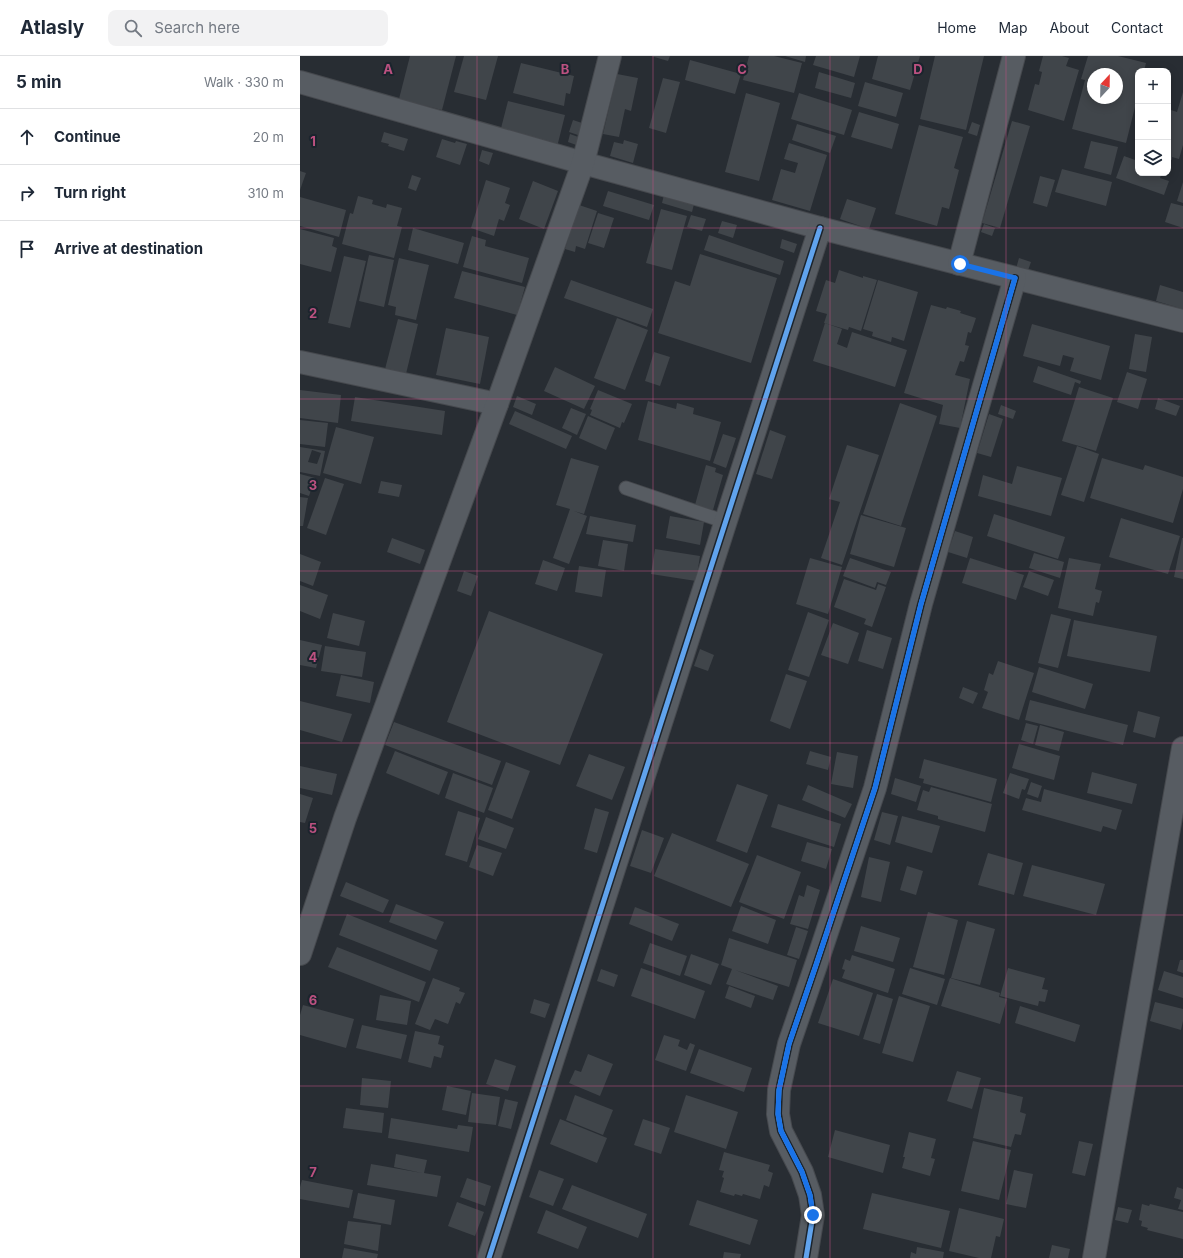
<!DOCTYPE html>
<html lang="en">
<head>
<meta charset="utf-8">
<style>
  body { margin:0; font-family:Inter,sans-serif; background:#f2f2f3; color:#1f2937 }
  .controls { position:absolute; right:12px; top:12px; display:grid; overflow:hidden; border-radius:8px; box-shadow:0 2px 10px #0003 }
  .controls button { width:36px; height:36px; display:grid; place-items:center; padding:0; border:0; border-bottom:1px solid #e0e1e3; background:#fff; color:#1f2937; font:20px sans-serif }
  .compass { position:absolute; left:787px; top:12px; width:36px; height:36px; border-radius:50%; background:#fff; box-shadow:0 2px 10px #0003; rotate:22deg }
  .stop { position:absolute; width:12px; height:12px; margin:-9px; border:3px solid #1a73e8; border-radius:50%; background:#fff }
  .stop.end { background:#1a73e8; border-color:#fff; box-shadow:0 1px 4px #0008 }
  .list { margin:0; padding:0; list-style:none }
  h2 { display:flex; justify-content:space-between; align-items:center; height:52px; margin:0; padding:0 16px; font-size:17px }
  h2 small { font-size:13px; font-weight:400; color:#747a83 }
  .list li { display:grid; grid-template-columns:26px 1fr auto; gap:12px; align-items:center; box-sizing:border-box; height:56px; padding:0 16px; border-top:1px solid #e0e1e3 }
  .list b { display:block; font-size:15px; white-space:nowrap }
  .list em { font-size:13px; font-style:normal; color:#747a83 }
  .icon { flex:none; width:22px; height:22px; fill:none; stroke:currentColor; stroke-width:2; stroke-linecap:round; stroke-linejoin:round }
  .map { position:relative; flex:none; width:883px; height:1202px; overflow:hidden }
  header { display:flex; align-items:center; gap:24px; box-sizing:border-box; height:56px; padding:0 20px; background:#fff; border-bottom:1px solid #e0e1e3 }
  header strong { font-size:19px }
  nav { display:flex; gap:22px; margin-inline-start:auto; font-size:14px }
  .search { width:280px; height:36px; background:#f2f2f3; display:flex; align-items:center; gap:10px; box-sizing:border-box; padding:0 14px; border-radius:8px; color:#747a83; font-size:15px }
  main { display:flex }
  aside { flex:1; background:#fff }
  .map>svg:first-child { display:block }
</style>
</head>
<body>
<header>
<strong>Atlasly</strong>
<div class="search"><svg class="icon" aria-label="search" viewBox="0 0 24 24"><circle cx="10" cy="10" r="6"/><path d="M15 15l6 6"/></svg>Search here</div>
<nav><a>Home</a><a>Map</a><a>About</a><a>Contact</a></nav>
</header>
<main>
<aside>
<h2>5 min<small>Walk · 330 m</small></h2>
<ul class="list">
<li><svg class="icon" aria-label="ahead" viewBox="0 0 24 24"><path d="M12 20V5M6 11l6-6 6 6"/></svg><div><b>Continue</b></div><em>20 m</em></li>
<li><svg class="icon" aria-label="right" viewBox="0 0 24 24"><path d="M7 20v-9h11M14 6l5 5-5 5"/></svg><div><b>Turn right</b></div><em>310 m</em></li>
<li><svg class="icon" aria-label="arrive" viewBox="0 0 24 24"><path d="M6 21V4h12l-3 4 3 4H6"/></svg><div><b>Arrive at destination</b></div></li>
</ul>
</aside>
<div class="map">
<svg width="883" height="1202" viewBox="0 0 883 1202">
  <rect width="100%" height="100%" fill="#282d33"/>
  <g fill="#40454a" fill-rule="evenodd">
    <polygon points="110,0 156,0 142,54 99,43"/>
    <polygon points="164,0 198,0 186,44 154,36"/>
    <polygon points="351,0 370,0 368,5"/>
    <polygon points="449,0 474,0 502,7 494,37 443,24"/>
    <polygon points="485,0 506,0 505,6"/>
    <polygon points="516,0 560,0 554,21 513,9"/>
    <polygon points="578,0 620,0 610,34 572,23"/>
    <polygon points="635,0 684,0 666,74 620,63"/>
    <polygon points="743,0 762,0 769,2 766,10 779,14 764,65 728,54 735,28 739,29 742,16 739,15"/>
    <path d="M788 0H818L846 7 844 15H838V39L826 87 772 73 785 24 781 23ZM793 18H817V42H793Z"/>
    <polygon points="390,4 441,18 435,38 385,24"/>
    <polygon points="221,7 274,20 270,38 266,37 264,50 213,37"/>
    <polygon points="519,16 555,27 551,42 515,32"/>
    <polygon points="317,18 338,22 331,55 325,53 319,81 303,78"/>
    <polygon points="363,22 380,26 366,77 349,72"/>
    <polygon points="565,26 603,37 596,61 558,50"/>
    <polygon points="883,36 883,89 879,103 872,101 872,104 868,103 868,53 877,56"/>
    <polygon points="446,37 480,47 459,125 425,116"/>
    <polygon points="499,37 552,54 544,79 491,63"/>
    <polygon points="208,45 265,59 256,95 199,80"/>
    <polygon points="559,56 599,68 592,93 551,81"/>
    <polygon points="273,64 285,68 281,80 269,76"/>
    <polygon points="712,65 730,70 700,172 682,167"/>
    <polygon points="672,66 680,69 677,80 668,77"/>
    <polygon points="497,68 536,80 530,97 492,84"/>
    <polygon points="619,69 663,81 654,112 659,114 649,153 642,151 637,170 595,158"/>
    <polygon points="84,76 108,83 104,95 88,90 89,88 81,86"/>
    <polygon points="270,78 281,82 279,90 268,86"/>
    <polygon points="142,83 155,87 156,85 167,88 160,109 136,101"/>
    <polygon points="324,84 338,88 333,107 310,100 314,86 323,88"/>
    <polygon points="791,85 818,91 811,119 784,112"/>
    <polygon points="489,87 527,99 510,155 472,144 481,113 495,117 498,107 484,103"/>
    <polygon points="182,94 193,97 189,109 179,105"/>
    <polygon points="824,100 838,105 838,117 862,117 860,122 869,125 864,139 816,122"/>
    <polygon points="762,113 812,126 806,150 755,136"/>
    <polygon points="0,115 6,117 0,134"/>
    <polygon points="112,119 121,122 116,135 108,132"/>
    <polygon points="740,120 755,124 747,151 733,147"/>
    <polygon points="186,124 210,132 205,147 210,149 204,165 199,163 194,180 171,172"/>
    <polygon points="233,125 258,135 244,173 219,163"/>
    <polygon points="883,126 883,147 877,145"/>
    <polygon points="308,135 354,149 349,164 303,150"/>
    <polygon points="365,135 395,144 392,156 362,147"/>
    <polygon points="58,140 73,144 72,148 86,152 87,148 102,152 97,170 102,171 94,202 42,188 50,157 53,158"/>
    <polygon points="0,141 46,154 39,181 0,170"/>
    <polygon points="547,143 576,152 569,173 540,163"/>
    <polygon points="871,147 883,150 883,172 865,166"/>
    <polygon points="279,149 297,155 285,193 276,190 275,196 265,193"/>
    <polygon points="361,153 387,160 372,214 346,207"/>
    <polygon points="298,157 314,162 304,192 288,187"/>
    <polygon points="391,159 406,163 402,175 387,171"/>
    <polygon points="422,165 437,169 433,182 418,177"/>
    <polygon points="684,168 695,172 692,180 681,176"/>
    <polygon points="113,172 164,187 158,208 108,194"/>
    <polygon points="0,173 34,182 32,190 37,192 31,216 0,208"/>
    <polygon points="409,179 484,205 480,219 404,194"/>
    <polygon points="172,180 186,184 185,190 229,202 222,227 163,211"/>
    <polygon points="482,183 497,188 494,197 480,192"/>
    <polygon points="400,198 477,222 451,307 358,277 375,225 390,230"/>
    <polygon points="69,199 94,204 84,251 59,245"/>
    <polygon points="44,200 66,205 50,272 28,267"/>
    <polygon points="99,202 129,209 116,264 95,259 96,251 88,249"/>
    <polygon points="719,202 731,206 726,220 715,216"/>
    <polygon points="539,214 563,222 563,220 577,224 561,275 549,271 548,274 524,267 527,258 516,255 526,224 535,227"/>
    <polygon points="162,215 225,231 217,259 154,242"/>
    <polygon points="271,224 353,253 347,271 264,242"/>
    <polygon points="578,224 618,236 604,285 592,281 591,286 572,280 573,276 563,273"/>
    <polygon points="860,229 883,236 883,253 856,245"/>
    <polygon points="631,249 646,253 647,251 661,255 660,257 676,262 671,277 668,276 665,289 669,290 664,306 660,305 655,319 670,323 660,372 639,368 643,349 604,337"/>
    <polygon points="317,262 348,274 325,334 294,322"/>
    <polygon points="98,263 118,268 105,322 84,317"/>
    <polygon points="525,267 542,273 537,288 547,292 552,276 607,294 595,331 513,305"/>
    <polygon points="732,268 810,290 801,324 770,315 774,302 763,299 760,310 723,300"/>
    <polygon points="146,272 189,281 180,328 136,319"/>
    <polygon points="835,278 852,281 846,316 829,313"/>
    <polygon points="354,296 370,301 360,330 345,325"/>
    <polygon points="738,310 781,325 780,328 775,326 771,339 733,326"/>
    <polygon points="255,311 295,330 284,353 244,335"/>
    <polygon points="827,316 847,323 838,353 817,346"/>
    <polygon points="779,331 813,342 796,395 762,385"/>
    <polygon points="0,334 41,339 38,367 0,362"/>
    <polygon points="298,334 332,348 324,367 322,366 320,372 290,359 292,354 290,353"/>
    <polygon points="217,340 236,348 232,359 213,351"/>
    <polygon points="55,341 145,355 142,379 51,365"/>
    <polygon points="858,342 880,350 876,360 855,353"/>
    <polygon points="348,345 376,353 377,347 394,352 393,358 421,366 410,405 338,384"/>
    <polygon points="600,347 637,360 601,470 563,458"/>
    <polygon points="701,349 716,355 713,363 698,358"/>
    <polygon points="271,352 286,358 277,379 262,372"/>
    <polygon points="215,355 272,380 266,393 209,368"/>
    <polygon points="689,358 703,363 691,401 677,397"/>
    <polygon points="288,360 315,372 306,394 279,382"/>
    <polygon points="0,364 28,367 25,391 0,388"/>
    <polygon points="36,371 74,381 61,428 23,417"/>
    <polygon points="470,374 486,380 472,423 456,418"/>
    <polygon points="423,378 436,382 426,412 413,407"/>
    <polygon points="547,389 579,399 542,509 521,502 540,446 529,443"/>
    <polygon points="777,390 799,398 784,446 761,439"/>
    <path d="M0 391 25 395 20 420 0 416ZM12 394 21 397 17 408 8 406Z"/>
    <polygon points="271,402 299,410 284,458 274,455 287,460 269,508 253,502 270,453 256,449"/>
    <polygon points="802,402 843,414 845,409 883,421 883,433 873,467 790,442"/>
    <polygon points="406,409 416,412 415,416 423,419 413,454 395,449"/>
    <polygon points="717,410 762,422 751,460 678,440 683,419 712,428"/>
    <polygon points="0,418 15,422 9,440 0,437"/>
    <polygon points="25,422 44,428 26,479 7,472"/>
    <polygon points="81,425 102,429 99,441 78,437"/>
    <polygon points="0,441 8,442 3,470 0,470"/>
    <polygon points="694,458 765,481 758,503 687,480"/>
    <polygon points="561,459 606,472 594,511 550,498"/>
    <polygon points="290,460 336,469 333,486 286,478"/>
    <polygon points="370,460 404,466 400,489 366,482"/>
    <polygon points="821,462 880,480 868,518 809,501"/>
    <polygon points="655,475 673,481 667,502 648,496"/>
    <polygon points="92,482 125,494 120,508 87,496"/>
    <polygon points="882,482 883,482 883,523 874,521"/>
    <polygon points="303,484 328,488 324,515 298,510"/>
    <polygon points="355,493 400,500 396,525 351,518"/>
    <polygon points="734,497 764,506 760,522 729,512"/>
    <polygon points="0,498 21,506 13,530 0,525"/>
    <polygon points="510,502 542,511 528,558 496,548"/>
    <polygon points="550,502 591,516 586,529 577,526 575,532 543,520"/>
    <polygon points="670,502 724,519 716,544 662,527"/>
    <polygon points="769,502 801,508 795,533 802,535 799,547 796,546 793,560 758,552"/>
    <polygon points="243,504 265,512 257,535 235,528"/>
    <polygon points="279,510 306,514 302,541 275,536"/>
    <polygon points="164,515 178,520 171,540 157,535"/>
    <polygon points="729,515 754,524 748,540 723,531"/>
    <polygon points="544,523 576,534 578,528 586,531 572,571 564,568 566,563 534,551"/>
    <polygon points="0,529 28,539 20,563 0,555"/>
    <polygon points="189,555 303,598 260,709 147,666"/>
    <polygon points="508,556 529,564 509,621 488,614"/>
    <polygon points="33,557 65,565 59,590 27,582"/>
    <polygon points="751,558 771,563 758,612 738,607"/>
    <polygon points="774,564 857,580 850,616 767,600"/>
    <polygon points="533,567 559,577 548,608 521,599"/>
    <polygon points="567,574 592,582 583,613 558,605"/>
    <polygon points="0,584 22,589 16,612 0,609"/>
    <polygon points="25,590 66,596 62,621 21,615"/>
    <polygon points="400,593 414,599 408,615 394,610"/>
    <polygon points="698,605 734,617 719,664 682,652 688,636 684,634 689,617 693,619"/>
    <polygon points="739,611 793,628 785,653 732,636"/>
    <polygon points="486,618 507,625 490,673 470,665"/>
    <polygon points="41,619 74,626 70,647 36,640"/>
    <polygon points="663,631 678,637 673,648 659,642"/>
    <polygon points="730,644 828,669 823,689 725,664"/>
    <polygon points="0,645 52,658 42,686 0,674"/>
    <polygon points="838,655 860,661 855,682 833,676"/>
    <polygon points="94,666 201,705 192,729 85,689"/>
    <polygon points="726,667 738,670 733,688 721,684"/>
    <polygon points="740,669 764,676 759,695 735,689"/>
    <polygon points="719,688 760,700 754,724 712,712"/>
    <polygon points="95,695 148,716 139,739 86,717"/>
    <polygon points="510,695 531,701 528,714 506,708"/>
    <polygon points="537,696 558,700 553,732 531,728"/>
    <polygon points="289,698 325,711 312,744 276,730"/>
    <polygon points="624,703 697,723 691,746 623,727 624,723 619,722"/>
    <polygon points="206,706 230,715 212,763 188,754"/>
    <polygon points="0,710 37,718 32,739 0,732"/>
    <polygon points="792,716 837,728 832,748 787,737"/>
    <polygon points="153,717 193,732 184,757 145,742"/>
    <polygon points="710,717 729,723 725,734 722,733 719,743 703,737"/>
    <polygon points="595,722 621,730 616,746 591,738"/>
    <polygon points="731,726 742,730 738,742 727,738"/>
    <polygon points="437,728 468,739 447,797 416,785"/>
    <polygon points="508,729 552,748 545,762 502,744"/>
    <polygon points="631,731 692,748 685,776 638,763 638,760 617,754 623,734 629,736"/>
    <polygon points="744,733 822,754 816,774 803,770 801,776 722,754 726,742 741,746"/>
    <polygon points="0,738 13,742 5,767 0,766"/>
    <polygon points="478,748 541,768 534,791 471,771"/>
    <polygon points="295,752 309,756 297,797 284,793"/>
    <polygon points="158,755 180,762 167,806 145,799"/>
    <polygon points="582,756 598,760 590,789 574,784"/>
    <polygon points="602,760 640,770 632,797 595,786"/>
    <polygon points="186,761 214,772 206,793 178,783"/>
    <polygon points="342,774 364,782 351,817 330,810"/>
    <polygon points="372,777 449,808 431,851 354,820"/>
    <polygon points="507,786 532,793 526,813 501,805"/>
    <polygon points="177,789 202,797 193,820 169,811"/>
    <polygon points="688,797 723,807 714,839 678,829"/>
    <polygon points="457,799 501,816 484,863 439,846"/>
    <polygon points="569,801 590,806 581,846 561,841"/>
    <polygon points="732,809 805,828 796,859 723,840"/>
    <polygon points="607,810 623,815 616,839 600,834"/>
    <polygon points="46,826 89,844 83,857 40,840"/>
    <polygon points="507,829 520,834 508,873 490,868 499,839 504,841"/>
    <polygon points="96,848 144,866 136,884 89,866"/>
    <polygon points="441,850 476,864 468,888 432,875"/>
    <polygon points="335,851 379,868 372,885 329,868"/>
    <polygon points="628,856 658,864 644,919 613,911"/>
    <polygon points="47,858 138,894 130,915 39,879"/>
    <polygon points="667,865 695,873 680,929 651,922"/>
    <polygon points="561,870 600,882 593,906 554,895"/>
    <polygon points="496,871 508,875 499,903 487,899"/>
    <polygon points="429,882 497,904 489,931 435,914 478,930 473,944 426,928 432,913 421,909"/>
    <polygon points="350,887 387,900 380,920 343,907"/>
    <polygon points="37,891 126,926 119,946 28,911"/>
    <polygon points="391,898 419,908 411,929 384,919"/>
    <polygon points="552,899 595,913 588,937 542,922 545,914 542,913 545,903 550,905"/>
    <polygon points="880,904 883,904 883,917 877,915"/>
    <polygon points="341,912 405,935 395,963 331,940"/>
    <polygon points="610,912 645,923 637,949 602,938"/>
    <polygon points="708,912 745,922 742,933 748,934 745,946 739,945 738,950 700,940"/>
    <polygon points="301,913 318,919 314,931 297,925"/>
    <polygon points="864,915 883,921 883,942 858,934"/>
    <polygon points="133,922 160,932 159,935 165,937 160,948 156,946 148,968 135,963 130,974 115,968"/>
    <polygon points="650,922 700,937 699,941 707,943 700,968 641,950"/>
    <polygon points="533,923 573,937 559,980 518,967"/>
    <polygon points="429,930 455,940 451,952 425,942"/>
    <polygon points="577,938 593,943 580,988 563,983"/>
    <polygon points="80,939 111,945 107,969 76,964"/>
    <polygon points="599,940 630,950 613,1006 582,997"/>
    <polygon points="234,943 250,948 245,962 230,957"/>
    <polygon points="855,946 883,953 883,965 881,974 850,965"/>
    <polygon points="3,949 54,963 46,992 0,979 0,959"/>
    <polygon points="720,950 780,969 775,986 715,967"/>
    <polygon points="62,969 107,979 101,1003 56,992"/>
    <polygon points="115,975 140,980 138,988 144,990 141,1002 134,1000 131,1012 108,1006"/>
    <polygon points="364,979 380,984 378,990 387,994 390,987 395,989 386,1015 355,1004"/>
    <polygon points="399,993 452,1012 444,1036 390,1017"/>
    <polygon points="288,998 313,1008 300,1040 269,1027 275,1014 281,1016"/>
    <polygon points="195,1003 216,1010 208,1035 186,1028"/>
    <polygon points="657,1015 681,1022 672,1053 647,1045"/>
    <polygon points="62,1022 91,1025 88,1052 60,1049"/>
    <polygon points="147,1030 171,1035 166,1059 142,1054"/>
    <polygon points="684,1032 723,1041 720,1056 726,1058 721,1079 715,1078 711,1091 673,1082"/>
    <polygon points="172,1037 200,1041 196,1069 168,1066"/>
    <polygon points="275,1039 313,1054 303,1079 266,1064"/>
    <polygon points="386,1039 438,1056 426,1093 374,1076"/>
    <polygon points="205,1043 218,1046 211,1073 198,1070"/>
    <polygon points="46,1052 84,1057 82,1077 43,1072"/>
    <polygon points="91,1062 157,1073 158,1069 173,1071 169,1096 88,1082"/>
    <polygon points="260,1063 307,1082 297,1107 250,1088"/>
    <polygon points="343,1063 370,1072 361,1098 334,1089"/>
    <polygon points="535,1074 590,1089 583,1117 528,1101"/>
    <polygon points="609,1076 636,1083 631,1102 635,1103 630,1120 602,1112 605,1101 603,1101"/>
    <polygon points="673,1085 711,1094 699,1144 661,1135"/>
    <polygon points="779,1085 793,1088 785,1120 772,1117"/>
    <polygon points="424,1096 470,1109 468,1115 473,1117 469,1131 464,1129 460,1143 443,1138 442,1140 435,1138 434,1140 420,1136 424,1122 422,1121 424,1115 419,1114"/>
    <polygon points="96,1098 127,1104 124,1117 141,1120 137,1141 67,1129 71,1108 122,1117 94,1111"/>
    <polygon points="239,1114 264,1123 253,1150 229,1141"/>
    <polygon points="714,1114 733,1118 726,1152 706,1148"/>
    <polygon points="167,1122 191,1130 185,1150 160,1141"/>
    <polygon points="2,1124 53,1134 49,1152 0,1143 0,1131"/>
    <polygon points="272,1129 347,1158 338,1182 262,1153"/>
    <polygon points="877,1131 883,1133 883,1154 878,1153 881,1144 874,1142"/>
    <polygon points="58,1137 95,1144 91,1169 53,1162"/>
    <polygon points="572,1137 650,1155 641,1192 563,1173"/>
    <polygon points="397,1144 458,1164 450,1189 389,1169"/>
    <polygon points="157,1146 184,1156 175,1180 148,1170"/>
    <polygon points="842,1148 849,1150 850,1148 883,1156 883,1183 847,1174 848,1172 841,1170 842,1165 839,1164"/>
    <polygon points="818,1151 832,1154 828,1167 815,1164"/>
    <polygon points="659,1152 704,1163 700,1181 696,1180 691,1202 679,1202 649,1195"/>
    <polygon points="246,1154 287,1171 278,1193 237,1177"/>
    <polygon points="48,1165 81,1169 78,1195 44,1188"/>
    <polygon points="752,1189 770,1193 768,1202 749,1202"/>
    <polygon points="617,1191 644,1196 643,1202 610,1202 611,1196 616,1198"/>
    <polygon points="44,1192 78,1198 77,1202 42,1202"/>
    <polygon points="424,1196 441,1198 440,1202 423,1202"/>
  </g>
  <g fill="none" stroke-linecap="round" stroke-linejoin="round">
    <g stroke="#46494e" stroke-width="15">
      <polyline id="service" points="326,432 426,466"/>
    </g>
    <g stroke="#46494e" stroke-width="24">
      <g id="minor">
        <polyline points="0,26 283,107 520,172 883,265"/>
        <polyline points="659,208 714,0"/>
        <polyline points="0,306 197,348"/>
        <polyline points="0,898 45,762 197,348 283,107 310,0"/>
        <polyline points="189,1202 520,172"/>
        <polyline points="506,1202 513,1159 510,1139 502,1116 481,1075 478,1058 479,1034 489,988 516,909 575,732 621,548 715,222"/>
        <polyline points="794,1202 883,692"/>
      </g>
    </g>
    <use href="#service" stroke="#575c62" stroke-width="13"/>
    <use href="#minor" stroke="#575c62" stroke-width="22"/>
    <g stroke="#1b242d" stroke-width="8">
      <g id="cycleway">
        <polyline points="189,1202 520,172"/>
        <polyline points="506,1202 513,1159 510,1139 502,1116 481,1075 478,1058 479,1034 489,988 516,909 575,732 621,548 715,222"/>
      </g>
    </g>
    <use href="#cycleway" stroke="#60a3ed" stroke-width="5"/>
  </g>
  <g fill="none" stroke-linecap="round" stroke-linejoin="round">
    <polyline stroke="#1a73e8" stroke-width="5" points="513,1159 510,1139 502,1116 481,1075 478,1058 479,1034 489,988 516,909 575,732 621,548 715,222 660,208"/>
  </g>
  <path fill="none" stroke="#bc5180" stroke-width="1" stroke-opacity="0.55" d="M177 0V1202M353 0V1202M530 0V1202M706 0V1202M0 172H883M0 343H883M0 515H883M0 687H883M0 859H883M0 1030H883"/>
  <g font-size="13" text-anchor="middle" font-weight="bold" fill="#bc5180" stroke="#1b242d" stroke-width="4" stroke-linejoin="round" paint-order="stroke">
    <text x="88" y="18">A</text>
    <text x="265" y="18">B</text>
    <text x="442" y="18">C</text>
    <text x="618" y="18">D</text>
    <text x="13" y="90">1</text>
    <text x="13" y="262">2</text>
    <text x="13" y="434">3</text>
    <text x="13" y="606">4</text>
    <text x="13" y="777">5</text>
    <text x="13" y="949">6</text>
    <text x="13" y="1121">7</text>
  </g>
</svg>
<div class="controls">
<button>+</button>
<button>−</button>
<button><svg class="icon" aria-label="layers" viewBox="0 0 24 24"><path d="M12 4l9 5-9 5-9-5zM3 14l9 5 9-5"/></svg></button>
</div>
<svg class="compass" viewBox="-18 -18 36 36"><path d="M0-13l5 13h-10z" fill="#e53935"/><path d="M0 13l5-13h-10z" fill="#747a83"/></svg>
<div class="stop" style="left:660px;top:208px"></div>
<div class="stop end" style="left:513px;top:1159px"></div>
</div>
</main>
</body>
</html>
